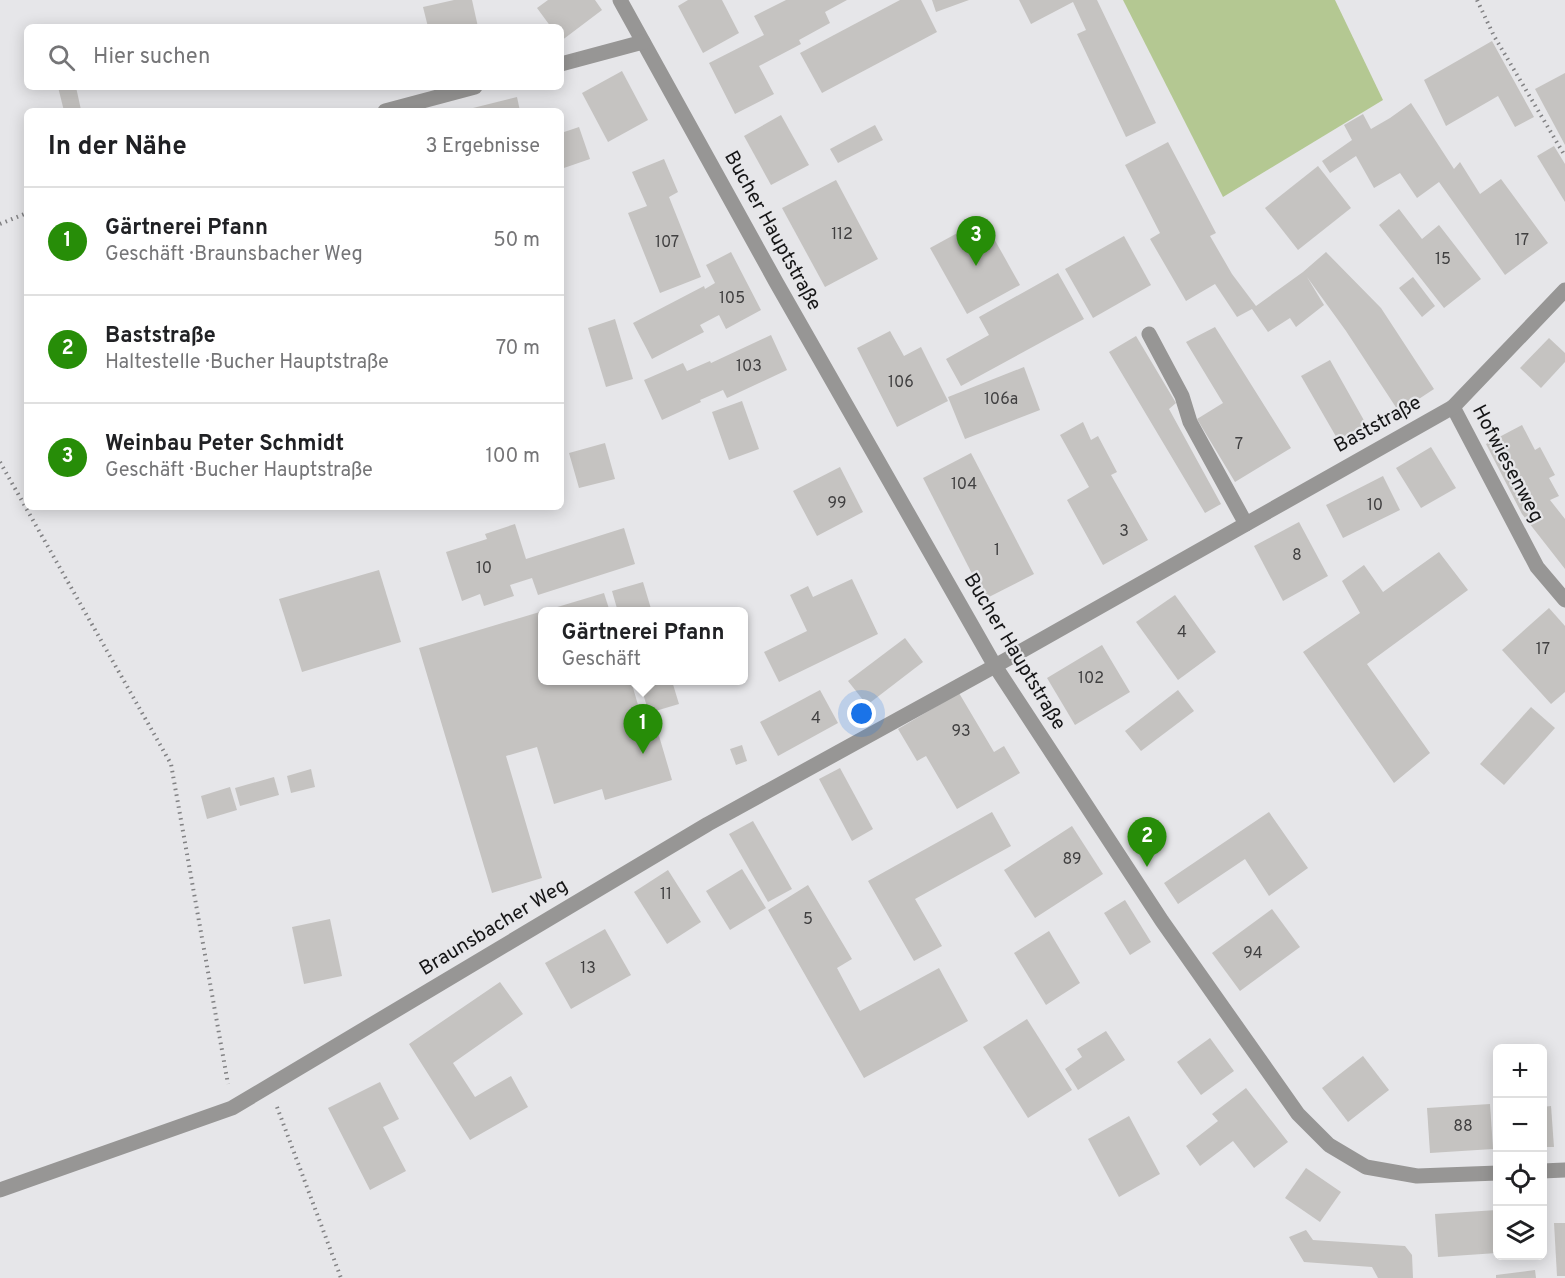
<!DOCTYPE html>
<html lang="de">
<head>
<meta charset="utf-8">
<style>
  body { margin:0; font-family:Overpass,sans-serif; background:#f2f2f2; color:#202124 }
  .controls { position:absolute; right:18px; bottom:18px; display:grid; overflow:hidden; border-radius:9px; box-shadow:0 3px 15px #0003 }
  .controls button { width:54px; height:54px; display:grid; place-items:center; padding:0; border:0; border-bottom:2px solid #e0e0e0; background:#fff; color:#202124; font:30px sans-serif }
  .you { position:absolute; left:862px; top:714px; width:21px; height:21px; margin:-15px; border:4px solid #fff; border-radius:50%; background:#1a73e8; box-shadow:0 0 0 9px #1a73e833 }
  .badge { display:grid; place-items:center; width:39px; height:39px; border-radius:50%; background:#278d08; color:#fff; font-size:20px; font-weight:700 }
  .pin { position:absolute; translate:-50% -50px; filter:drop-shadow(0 2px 3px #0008) }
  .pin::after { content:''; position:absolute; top:32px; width:21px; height:18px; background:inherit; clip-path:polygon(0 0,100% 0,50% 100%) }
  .popup { position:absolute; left:538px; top:607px; width:210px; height:78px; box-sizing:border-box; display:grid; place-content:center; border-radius:9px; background:#fff; filter:drop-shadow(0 2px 4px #0005); font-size:20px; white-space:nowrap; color:#757577 }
  .popup b { font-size:22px; color:#202124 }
  .popup::after { content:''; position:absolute; left:50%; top:100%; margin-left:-12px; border:12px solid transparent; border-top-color:#fff }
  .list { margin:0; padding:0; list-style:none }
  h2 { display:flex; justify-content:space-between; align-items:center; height:78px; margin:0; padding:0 24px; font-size:26px }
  h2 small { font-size:20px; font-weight:400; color:#757577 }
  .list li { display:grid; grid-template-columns:39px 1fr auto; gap:18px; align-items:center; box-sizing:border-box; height:108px; padding:0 24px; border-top:2px solid #e0e0e0 }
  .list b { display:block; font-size:22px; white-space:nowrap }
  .list p { margin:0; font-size:20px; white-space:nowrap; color:#757577 }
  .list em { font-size:20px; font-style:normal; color:#757577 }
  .icon { flex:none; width:33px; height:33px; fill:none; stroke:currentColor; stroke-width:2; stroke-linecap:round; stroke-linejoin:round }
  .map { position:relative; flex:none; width:1565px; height:1278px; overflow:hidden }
  .search { position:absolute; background:#fff; box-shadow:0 3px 15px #0003; left:24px; top:24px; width:540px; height:66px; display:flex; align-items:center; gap:15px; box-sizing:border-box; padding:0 21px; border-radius:9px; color:#757577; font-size:22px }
  .panel { position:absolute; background:#fff; box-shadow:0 3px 15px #0003; left:24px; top:108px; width:540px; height:402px; border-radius:9px }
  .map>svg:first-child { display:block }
</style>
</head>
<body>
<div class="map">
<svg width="1565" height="1278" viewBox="0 0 1565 1278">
  <rect width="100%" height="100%" fill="#e6e6e9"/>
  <polygon fill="#b4c892" points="1123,0 1335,0 1383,100 1223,197"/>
  <g fill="#c5c3c1">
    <polygon points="454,0 472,0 478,27 428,27 423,7"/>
    <polygon points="548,0 595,0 602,10 561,41 561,27 551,27 537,8"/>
    <polygon points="688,0 722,0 739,33 703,53 678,6"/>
    <polygon points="786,0 847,0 825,12 830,23 799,40 801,44 759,66 774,94 735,114 709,63 764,35 754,16"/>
    <polygon points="900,0 921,0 937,32 822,93 800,53"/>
    <polygon points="932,0 969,0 936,12"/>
    <polygon points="1019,0 1097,0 1156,123 1126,137 1077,34 1086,30 1073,2 1031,24"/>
    <polygon points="1492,41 1534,117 1515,127 1498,96 1446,126 1424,80"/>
    <polygon points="622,71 648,120 608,142 582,93"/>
    <polygon points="1565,73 1565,145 1535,89"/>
    <polygon points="58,87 76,87 81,110 64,111"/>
    <polygon points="517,97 520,111 465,111 465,110"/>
    <polygon points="1411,103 1454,169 1460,162 1480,194 1501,179 1548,243 1505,275 1439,182 1417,198 1400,173 1374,188 1356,156 1330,173 1322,161 1352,140 1344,125 1363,114 1371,129 1390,118"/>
    <polygon points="781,115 809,165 771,185 744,136"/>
    <polygon points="875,125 883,140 838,163 830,149"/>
    <polygon points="579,127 590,159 561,169 561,133"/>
    <polygon points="1168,142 1216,233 1210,236 1232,274 1256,306 1303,272 1326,252 1381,308 1434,389 1399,412 1346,331 1307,277 1324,305 1296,327 1290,318 1268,332 1252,309 1237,317 1215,284 1186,301 1150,239 1160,233 1125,165"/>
    <polygon points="1554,146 1565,164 1565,202 1537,156"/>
    <polygon points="664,159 678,192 669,197 701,277 660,293 628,213 647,206 632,172"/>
    <polygon points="1318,166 1351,208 1298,250 1265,208"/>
    <polygon points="836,180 878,259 825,287 782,208"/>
    <polygon points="1399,209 1422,239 1439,225 1481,279 1444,308 1379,225"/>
    <polygon points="983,219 1020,285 967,314 930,248"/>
    <polygon points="1124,236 1151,285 1093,318 1065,269"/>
    <polygon points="731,252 761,310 726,329 719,315 700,325 704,332 652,359 633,323 704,286 705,289 715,283 706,265"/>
    <polygon points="1058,273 1084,319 961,386 946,359 989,335 979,317"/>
    <polygon points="1413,277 1435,306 1422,317 1399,288"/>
    <polygon points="615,319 633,379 606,387 588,328"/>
    <polygon points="1215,327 1291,448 1235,482 1197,419 1223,403 1186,342"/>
    <polygon points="890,331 904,356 921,347 948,401 897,427 857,348"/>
    <polygon points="771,335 787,370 727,398 723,390 700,400 701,402 662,420 644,380 683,363 687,371 710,361 711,363"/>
    <polygon points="1136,336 1176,403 1169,409 1221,504 1205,513 1109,352"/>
    <polygon points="1549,338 1565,353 1565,362 1541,388 1520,368"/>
    <polygon points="1330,360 1366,424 1338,440 1301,376"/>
    <polygon points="1024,367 1040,410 965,439 948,397"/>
    <polygon points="742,401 759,449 729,460 712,412"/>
    <polygon points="1083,422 1091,440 1098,436 1117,472 1111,475 1148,540 1103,565 1067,500 1089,487 1060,435"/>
    <polygon points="1522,425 1535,450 1540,447 1555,475 1549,478 1559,496 1550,500 1565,519 1565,569 1522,514 1486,444"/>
    <polygon points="605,443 615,479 579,488 569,453"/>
    <polygon points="1431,447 1456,488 1421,508 1396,468"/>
    <polygon points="971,453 1034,574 985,599 923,478"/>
    <polygon points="840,467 863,512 817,536 793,491"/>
    <polygon points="1383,476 1400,510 1343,538 1326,505"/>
    <polygon points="1299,522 1328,576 1283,601 1254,546"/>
    <polygon points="515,524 526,559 624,528 635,564 538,595 532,578 510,585 514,596 484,606 480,594 462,601 446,552 487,539 485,534"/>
    <polygon points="1439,552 1468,590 1367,664 1430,753 1394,783 1303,652 1360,613 1342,581 1364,565 1383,592"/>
    <polygon points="379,570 401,642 302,672 279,599"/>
    <polygon points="852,579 878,634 779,682 764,652 807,631 790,595 808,586 813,597"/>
    <polygon points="643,582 652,612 618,612 612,591"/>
    <polygon points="604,593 610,612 544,612 544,611"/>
    <polygon points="1175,595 1216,652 1178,680 1136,622"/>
    <polygon points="1549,608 1565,626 1565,692 1551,704 1502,650"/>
    <polygon points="543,611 543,681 631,681 641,715 649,713 639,681 672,681 679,704 652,712 672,780 605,800 602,789 554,804 537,747 506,756 542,878 492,893 419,648"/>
    <polygon points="905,638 923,662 867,705 848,681"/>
    <polygon points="1102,645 1130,692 1075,725 1047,678"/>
    <polygon points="820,690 838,723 778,756 760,722"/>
    <polygon points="1178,690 1194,711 1141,751 1125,731"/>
    <polygon points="959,693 994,752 1004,746 1020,773 957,809 926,756 917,761 898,729"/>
    <polygon points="1531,707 1555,728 1504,785 1480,764"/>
    <polygon points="742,745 747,761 736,765 730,749"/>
    <polygon points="840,768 873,829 852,841 819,779"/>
    <polygon points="311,769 315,787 291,793 287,776"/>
    <polygon points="274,777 279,795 240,806 235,788"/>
    <polygon points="230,787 237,810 207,819 201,796"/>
    <polygon points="992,812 1011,846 915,899 942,946 914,961 868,881"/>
    <polygon points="1269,812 1308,868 1269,896 1245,859 1178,904 1164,883"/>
    <polygon points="753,821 792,889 768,902 729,834"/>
    <polygon points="1072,826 1103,874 1035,918 1004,870"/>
    <polygon points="742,869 766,908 730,930 706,891"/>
    <polygon points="668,870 701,922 667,944 634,892"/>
    <polygon points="808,885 852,959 837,968 860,1011 939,968 968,1021 864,1078 768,910"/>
    <polygon points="1125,900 1151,942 1130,955 1104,913"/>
    <polygon points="1272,909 1300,947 1240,991 1212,953"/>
    <polygon points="330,919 342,976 304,984 292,927"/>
    <polygon points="605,929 631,975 571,1009 545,963"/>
    <polygon points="1049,931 1080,983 1046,1005 1014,953"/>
    <polygon points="500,982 523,1014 453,1063 475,1097 511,1076 528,1107 470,1140 409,1044"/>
    <polygon points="1027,1019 1072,1090 1028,1118 983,1047"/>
    <polygon points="1106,1031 1125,1060 1078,1090 1065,1069 1082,1057 1077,1049"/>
    <polygon points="1210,1038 1234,1071 1201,1095 1177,1062"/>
    <polygon points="1363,1056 1389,1090 1348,1122 1322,1088"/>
    <polygon points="380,1082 399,1119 383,1127 406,1171 370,1190 328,1108"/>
    <polygon points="1246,1088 1288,1142 1254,1168 1233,1141 1200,1166 1186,1146 1218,1121 1212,1114"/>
    <polygon points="1490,1104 1493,1149 1430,1153 1427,1108"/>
    <polygon points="1551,1106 1554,1147 1542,1147 1542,1107"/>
    <polygon points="1129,1116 1160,1174 1119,1197 1088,1139"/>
    <polygon points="1306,1168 1341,1192 1320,1222 1285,1198"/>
    <polygon points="1497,1210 1497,1253 1438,1257 1435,1214"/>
    <polygon points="1554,1223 1565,1223 1565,1276 1557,1276"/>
    <polygon points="1306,1230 1313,1240 1405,1246 1412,1255 1413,1278 1378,1278 1372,1267 1304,1262 1289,1237"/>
    <polygon points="1535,1270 1536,1278 1496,1278 1496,1275"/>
  </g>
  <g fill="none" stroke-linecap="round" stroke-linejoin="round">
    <g stroke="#828284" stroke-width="4" stroke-dasharray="1.5 4.5" stroke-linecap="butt">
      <polyline points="1477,0 1494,36 1565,156"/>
      <polyline points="0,224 27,213"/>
      <polyline points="0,462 171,764 228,1084"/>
      <polyline points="277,1107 341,1278"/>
    </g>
    <polyline stroke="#979695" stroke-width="15" points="1149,334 1182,396 1190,422 1246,524"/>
    <g stroke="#979695" stroke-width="15">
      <polyline points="620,0 776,282 995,666 1162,921 1298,1114 1329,1145 1366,1167 1417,1176 1498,1173"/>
      <polyline points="561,64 643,42"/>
      <polyline points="385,111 475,87"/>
      <polyline points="1453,407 1537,567 1565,600"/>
      <polyline points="1542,1171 1565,1170"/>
      <polyline points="0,1190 232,1108 708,824 995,666 1453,407 1565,290"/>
    </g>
  </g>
  <g text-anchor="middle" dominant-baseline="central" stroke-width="4.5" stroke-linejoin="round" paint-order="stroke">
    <g font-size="16" fill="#414041">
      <text x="842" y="235">112</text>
      <text x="1522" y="241">17</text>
      <text x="667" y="243">107</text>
      <text x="1443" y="260">15</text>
      <text x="732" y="299">105</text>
      <text x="749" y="367">103</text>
      <text x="901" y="383">106</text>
      <text x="1001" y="400">106a</text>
      <text x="1239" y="445">7</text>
      <text x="964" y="485">104</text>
      <text x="837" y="504">99</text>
      <text x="1375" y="506">10</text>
      <text x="1124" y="532">3</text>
      <text x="997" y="551">1</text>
      <text x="1297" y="556">8</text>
      <text x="484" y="569">10</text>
      <text x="1182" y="633">4</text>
      <text x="1543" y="650">17</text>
      <text x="1091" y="679">102</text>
      <text x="816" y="719">4</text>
      <text x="961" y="732">93</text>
      <text x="1072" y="860">89</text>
      <text x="666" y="895">11</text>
      <text x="808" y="920">5</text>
      <text x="1253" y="954">94</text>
      <text x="588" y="969">13</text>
      <text x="1463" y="1127">88</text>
    </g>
    <g font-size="20" fill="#151516" stroke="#e6e6e9">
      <text transform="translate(772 231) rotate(61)">Bucher Hauptstraße</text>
      <text transform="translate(1378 425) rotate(-29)">Baststraße</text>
      <text transform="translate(1507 464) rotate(62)">Hofwiesenweg</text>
      <text transform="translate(1014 652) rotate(59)">Bucher Hauptstraße</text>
      <text transform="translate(494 928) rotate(-31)">Braunsbacher Weg</text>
    </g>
  </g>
</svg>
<div class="controls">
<button>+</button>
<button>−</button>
<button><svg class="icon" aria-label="locate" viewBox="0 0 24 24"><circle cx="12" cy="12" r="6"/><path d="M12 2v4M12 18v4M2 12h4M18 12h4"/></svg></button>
<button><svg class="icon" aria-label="layers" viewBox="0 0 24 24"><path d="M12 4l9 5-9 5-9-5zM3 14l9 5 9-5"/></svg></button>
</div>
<div class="you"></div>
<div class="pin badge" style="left:643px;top:754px">1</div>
<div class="popup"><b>Gärtnerei Pfann</b>Geschäft</div>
<div class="pin badge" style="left:1147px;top:867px">2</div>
<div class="pin badge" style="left:976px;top:266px">3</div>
<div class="search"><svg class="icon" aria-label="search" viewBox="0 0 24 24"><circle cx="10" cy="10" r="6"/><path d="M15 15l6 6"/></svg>Hier suchen</div>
<section class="panel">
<h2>In der Nähe<small>3 Ergebnisse</small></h2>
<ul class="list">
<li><span class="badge">1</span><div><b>Gärtnerei Pfann</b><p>Geschäft · Braunsbacher Weg</p></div><em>50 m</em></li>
<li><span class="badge">2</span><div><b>Baststraße</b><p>Haltestelle · Bucher Hauptstraße</p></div><em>70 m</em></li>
<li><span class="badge">3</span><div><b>Weinbau Peter Schmidt</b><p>Geschäft · Bucher Hauptstraße</p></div><em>100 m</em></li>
</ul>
</section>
</div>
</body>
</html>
